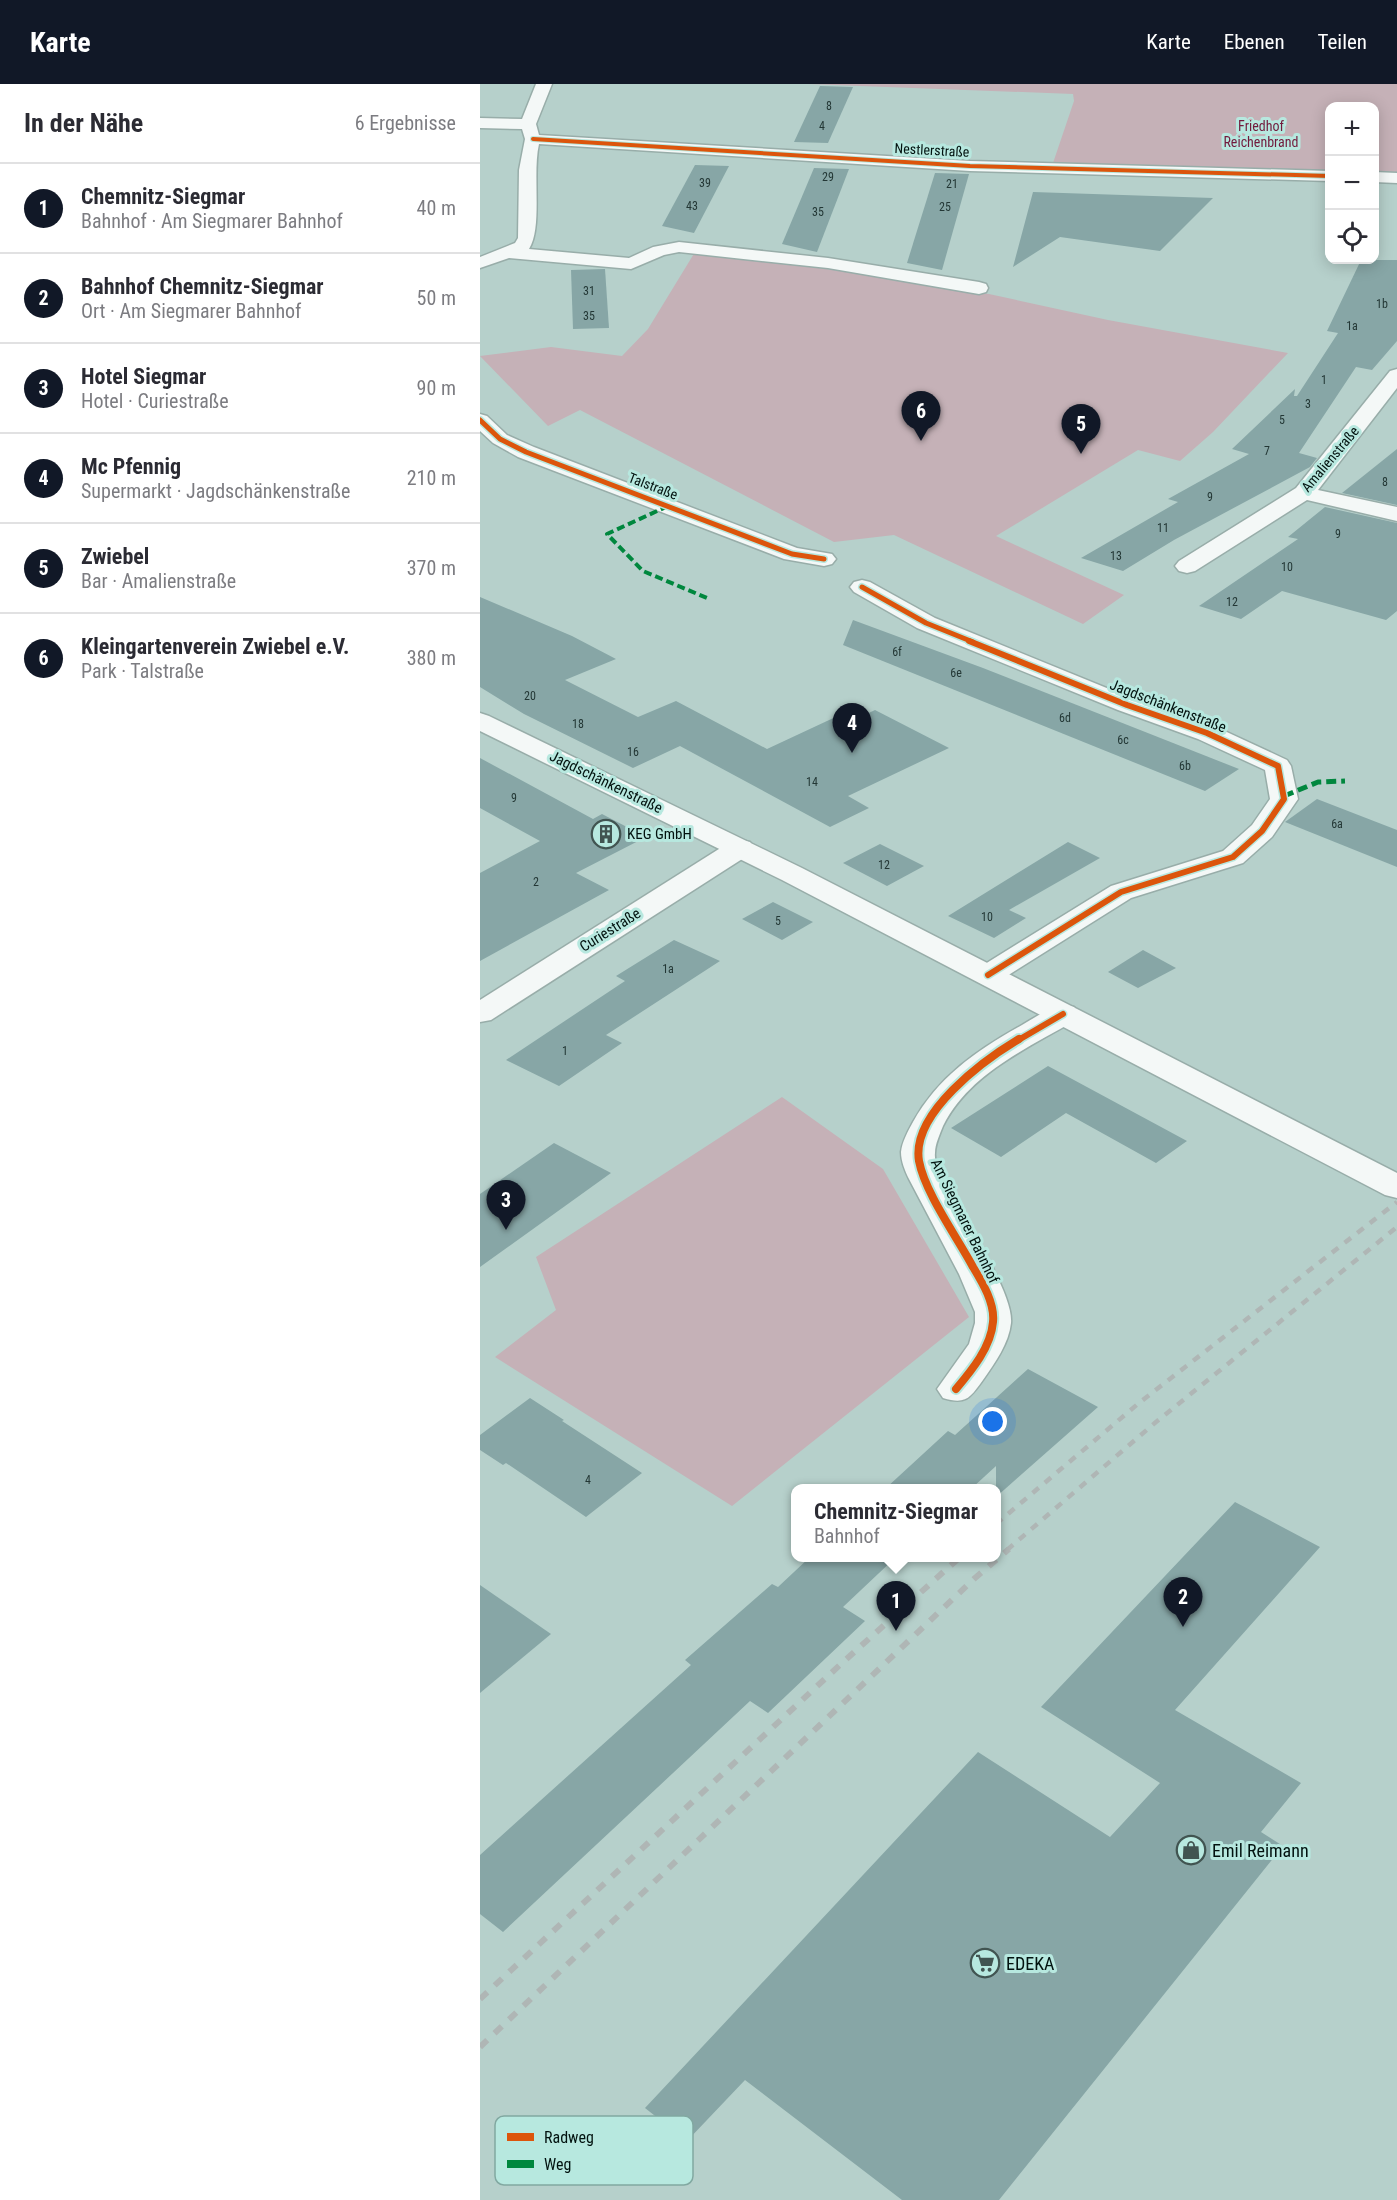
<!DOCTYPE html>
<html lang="de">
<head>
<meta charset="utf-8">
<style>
  body { margin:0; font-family:"Roboto Condensed",sans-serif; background:#f2f2f3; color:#2b2b33 }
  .controls { position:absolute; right:18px; top:18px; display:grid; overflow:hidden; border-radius:12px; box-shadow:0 3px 15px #0003 }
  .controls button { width:54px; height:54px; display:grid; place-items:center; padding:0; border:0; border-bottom:2px solid #e1e1e2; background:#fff; color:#2b2b33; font:30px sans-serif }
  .you { position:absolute; left:513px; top:1338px; width:21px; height:21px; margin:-15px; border:4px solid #fff; border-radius:50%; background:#1a73e8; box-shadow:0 0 0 9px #1a73e833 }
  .badge { display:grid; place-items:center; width:39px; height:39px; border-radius:50%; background:#111827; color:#fff; font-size:20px; font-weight:700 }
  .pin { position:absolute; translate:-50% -50px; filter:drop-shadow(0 2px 3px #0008) }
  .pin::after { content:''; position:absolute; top:32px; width:21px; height:18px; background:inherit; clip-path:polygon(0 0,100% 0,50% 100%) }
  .popup { position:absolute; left:311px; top:1400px; width:210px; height:78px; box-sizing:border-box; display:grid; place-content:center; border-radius:12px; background:#fff; filter:drop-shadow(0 2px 4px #0005); font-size:20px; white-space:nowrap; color:#7c7c81 }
  .popup b { font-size:22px; color:#2b2b33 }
  .popup::after { content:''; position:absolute; left:50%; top:100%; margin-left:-12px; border:12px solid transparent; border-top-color:#fff }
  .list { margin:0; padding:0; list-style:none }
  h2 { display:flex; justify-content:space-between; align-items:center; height:78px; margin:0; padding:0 24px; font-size:26px }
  h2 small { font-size:20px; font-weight:400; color:#7c7c81 }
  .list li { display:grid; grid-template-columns:39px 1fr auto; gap:18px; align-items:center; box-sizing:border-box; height:90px; padding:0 24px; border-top:2px solid #e1e1e2 }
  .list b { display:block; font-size:22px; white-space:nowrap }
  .list p { margin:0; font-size:20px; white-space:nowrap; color:#7c7c81 }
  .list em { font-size:20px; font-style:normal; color:#7c7c81 }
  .icon { flex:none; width:33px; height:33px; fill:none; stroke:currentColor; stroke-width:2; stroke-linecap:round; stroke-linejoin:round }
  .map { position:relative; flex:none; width:917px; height:2116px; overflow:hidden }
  header { display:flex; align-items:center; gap:36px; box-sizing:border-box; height:84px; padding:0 30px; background:#111827; color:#fff }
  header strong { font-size:28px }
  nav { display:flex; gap:33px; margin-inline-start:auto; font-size:21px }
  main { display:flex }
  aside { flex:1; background:#fff }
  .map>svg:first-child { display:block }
</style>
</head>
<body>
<header>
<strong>Karte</strong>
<nav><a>Karte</a><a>Ebenen</a><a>Teilen</a></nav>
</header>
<main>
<aside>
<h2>In der Nähe<small>6 Ergebnisse</small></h2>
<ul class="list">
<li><span class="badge">1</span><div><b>Chemnitz-Siegmar</b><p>Bahnhof · Am Siegmarer Bahnhof</p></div><em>40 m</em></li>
<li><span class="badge">2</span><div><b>Bahnhof Chemnitz-Siegmar</b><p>Ort · Am Siegmarer Bahnhof</p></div><em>50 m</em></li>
<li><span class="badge">3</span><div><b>Hotel Siegmar</b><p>Hotel · Curiestraße</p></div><em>90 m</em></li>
<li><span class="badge">4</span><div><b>Mc Pfennig</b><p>Supermarkt · Jagdschänkenstraße</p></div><em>210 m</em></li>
<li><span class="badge">5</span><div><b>Zwiebel</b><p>Bar · Amalienstraße</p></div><em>370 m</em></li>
<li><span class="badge">6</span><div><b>Kleingartenverein Zwiebel e.V.</b><p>Park · Talstraße</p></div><em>380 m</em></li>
</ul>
</aside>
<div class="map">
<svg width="917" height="2116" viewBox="0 0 917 2116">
  <rect width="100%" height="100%" fill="#b6d0cb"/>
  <g fill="#c5b1b7">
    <polygon points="328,0 917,0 917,88 895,87 894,22 850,22 849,86 573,79 594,17 593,10"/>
    <polygon points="215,168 385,190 509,210 628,236 808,269 733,348 700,377 658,366 516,452 644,511 603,540 414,451 354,458 100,326 68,342 0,272 71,263 142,272 168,245"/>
    <polygon points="302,1013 403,1085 489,1233 252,1422 15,1273 76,1226 56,1173"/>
  </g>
  <g fill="#87a6a6">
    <polygon points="340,2 373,3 348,59 314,58"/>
    <polygon points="215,81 249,82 214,149 182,142"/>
    <polygon points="334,84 369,85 337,168 302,160"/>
    <polygon points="455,89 489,90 462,186 427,179"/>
    <polygon points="553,108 733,114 680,167 580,153 533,183"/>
    <polygon points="881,176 917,176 917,257 892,286 876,283 819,369 837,374 830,383 694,456 643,487 601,474 698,418 688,415 769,370 752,365 815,305 814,312 817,312 858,249 847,247"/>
    <polygon points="125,185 129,244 93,245 91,186"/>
    <polygon points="917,365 917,421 862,409"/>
    <polygon points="845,423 917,439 917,527 906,536 802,507 761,535 719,522 818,455 808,453"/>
    <polygon points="0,513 92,552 136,575 85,596 158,633 196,617 287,665 362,630 374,636 395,626 469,664 368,712 389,724 350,743 200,662 153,684 44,630 0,603"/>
    <polygon points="373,536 503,584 759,685 725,707 363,561"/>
    <polygon points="0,674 113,735 122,730 166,753 96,789 129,806 0,877 0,789 60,757 0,724"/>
    <polygon points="837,715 917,746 917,783 805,738"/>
    <polygon points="588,758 620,774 529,826 546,834 514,854 468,832"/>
    <polygon points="400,760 444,782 407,802 363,779"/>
    <polygon points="293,818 333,838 302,856 262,835"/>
    <polygon points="194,856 240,877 126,951 142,959 79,1002 26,976 145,897 136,892"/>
    <polygon points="663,866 696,884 658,904 628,888"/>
    <polygon points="568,982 707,1057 676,1079 586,1029 521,1073 471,1044"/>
    <polygon points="74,1059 131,1089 0,1183 0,1110"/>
    <polygon points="548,1285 618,1323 516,1413 516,1382 492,1404 406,1404 468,1347 475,1351"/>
    <polygon points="50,1314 84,1336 82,1337 162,1389 106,1433 26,1379 23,1381 0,1366 0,1351"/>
    <polygon points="755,1418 840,1463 695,1626 821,1699 781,1748 803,1762 519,2116 422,2116 265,1996 207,2057 165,2024 498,1668 630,1753 680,1699 561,1623"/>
    <polygon points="330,1473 416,1473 363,1523 385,1537 288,1629 270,1617 23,1848 0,1830 0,1771 211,1581 205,1576 292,1500 298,1503"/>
    <polygon points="0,1501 71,1550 0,1609"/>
  </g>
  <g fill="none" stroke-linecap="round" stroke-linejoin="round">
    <g stroke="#98ada9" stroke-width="3">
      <g id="minor">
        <path d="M56 0H72L56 40 59 51 490 77 850 87V97L490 87 59 60C52 90 63 143 49 165L149 174 173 163 199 158 348 174 499 198 506 200 508 204 506 208 499 210 348 184 199 168 184 171 151 185 29 174 0 184V173L35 159 38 154 39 86 45 55 42 45 0 44V34L42 35Z"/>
        <polygon points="894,88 917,89 917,99 894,98"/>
        <polygon points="917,285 917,304 838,406 917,423 917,437 827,416 715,487 707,489 699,487 695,482 699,477 816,404 910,287"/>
        <polygon points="0,330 7,332 27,351 54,363 317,464 352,470 356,475 352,480 344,482 304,475 38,373 13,359 0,347"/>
        <polygon points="382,496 390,498 455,534 656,616 736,643 807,676 811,682 818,715 792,753 763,779 651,814 519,897 508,900 497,897 493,891 497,885 631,802 743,767 772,741 790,715 785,686 718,655 638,626 437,544 374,508 370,503 374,498"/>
        <polygon points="260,756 270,758 274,764 270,770 11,936 0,938 0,916 250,758"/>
        <path d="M583 921 594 923 598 930 594 937C546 965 489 990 463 1042 460 1050 455 1060 455 1069 454 1078 459 1087 462 1095 478 1127 534 1207 531 1239 529 1259 515 1279 503 1296 490 1314 486 1321 463 1314L457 1305 489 1260 495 1239V1228L479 1190 429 1095C425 1087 421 1077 421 1068 422 1058 428 1047 433 1038 458 993 497 966 542 941 555 933 568 925 583 921Z"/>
      </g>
    </g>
    <g stroke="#98ada9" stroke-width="3">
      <polygon id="major" points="0,629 9,632 322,784 917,1089 917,1114 905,1111 302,796 0,647"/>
    </g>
    <use href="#minor" fill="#f4f8f7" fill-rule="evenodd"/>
    <use href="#major" fill="#f4f8f7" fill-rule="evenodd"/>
    <g stroke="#afb6b5" stroke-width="4.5" stroke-dasharray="8 8" stroke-linecap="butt">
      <polyline points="516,1440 659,1319 917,1118"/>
      <polyline points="527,1466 676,1338 917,1143"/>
    </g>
    <g stroke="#afb6b5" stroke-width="6" stroke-dasharray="10 10" stroke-linecap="butt">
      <polyline points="0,1915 362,1579 479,1474"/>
      <polyline points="0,1963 495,1494 529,1465"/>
    </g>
    <polyline stroke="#00873e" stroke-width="3" stroke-dasharray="6 3" stroke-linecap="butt" points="849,158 850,153"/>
    <polyline stroke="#00873e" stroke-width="4" stroke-dasharray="8 4" stroke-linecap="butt" points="188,422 127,450 163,487 227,514"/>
    <polyline stroke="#00873e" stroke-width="5" stroke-dasharray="10 5" stroke-linecap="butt" points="804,712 838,698 865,697"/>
    <g stroke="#b7e8df" stroke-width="6">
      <polyline id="cycleway-far3" points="53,55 490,82 850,92"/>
    </g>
    <g stroke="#b7e8df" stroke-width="8">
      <g id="cycleway-far2">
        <polyline points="0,336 20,355 46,368 312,470 344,475"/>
        <polyline points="382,503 446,539 493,558"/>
      </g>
    </g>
    <g stroke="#b7e8df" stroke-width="9">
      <g id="cycleway-far1">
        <polyline points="489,557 647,621 727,649 798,682 804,715 782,747 753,773 641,808 508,891"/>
        <polyline points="537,957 583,930"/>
      </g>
    </g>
    <g stroke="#b7e8df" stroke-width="12">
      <path id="cycleway" d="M476 1305C492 1286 511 1263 513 1238 515 1219 502 1198 493 1183 477 1153 445 1109 439 1077 431 1029 504 976 539 955"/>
    </g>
    <use href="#cycleway-far3" stroke="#dc550c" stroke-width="4"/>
    <use href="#cycleway-far2" stroke="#dc550c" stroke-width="5"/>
    <use href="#cycleway-far1" stroke="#dc550c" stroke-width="6"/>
    <use href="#cycleway" stroke="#dc550c" stroke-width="8"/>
  </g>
  <defs>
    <g id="building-ring" transform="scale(1.5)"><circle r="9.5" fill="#b7e8df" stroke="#415451" stroke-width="1.5"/><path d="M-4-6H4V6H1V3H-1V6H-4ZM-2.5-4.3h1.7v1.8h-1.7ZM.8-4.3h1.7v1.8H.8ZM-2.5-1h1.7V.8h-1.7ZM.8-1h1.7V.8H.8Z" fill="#415451"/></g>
    <g id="shop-ring" transform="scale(1.5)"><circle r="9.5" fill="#b7e8df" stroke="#415451" stroke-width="1.5"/><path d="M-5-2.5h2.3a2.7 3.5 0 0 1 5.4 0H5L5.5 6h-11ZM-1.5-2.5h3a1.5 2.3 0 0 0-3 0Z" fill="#415451"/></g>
    <g id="supermarket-ring" transform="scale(1.5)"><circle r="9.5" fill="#b7e8df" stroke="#415451" stroke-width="1.5"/><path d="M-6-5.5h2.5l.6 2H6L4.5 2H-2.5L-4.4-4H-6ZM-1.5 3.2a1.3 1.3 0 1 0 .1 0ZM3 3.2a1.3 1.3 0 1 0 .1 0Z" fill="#415451"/></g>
  </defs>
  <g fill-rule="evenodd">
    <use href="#building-ring" x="126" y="750"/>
    <use href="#shop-ring" x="711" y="1766"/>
    <use href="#supermarket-ring" x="505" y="1879"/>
  </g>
  <g text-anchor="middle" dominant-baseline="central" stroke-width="6" stroke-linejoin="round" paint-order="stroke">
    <g font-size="12" fill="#233735">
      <text x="349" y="22">8</text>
      <text x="342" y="42">4</text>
      <text x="348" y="93">29</text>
      <text x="225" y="99">39</text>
      <text x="472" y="100">21</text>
      <text x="212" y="122">43</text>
      <text x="465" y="123">25</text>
      <text x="338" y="128">35</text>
      <text x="109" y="207">31</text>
      <text x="902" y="220">1b</text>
      <text x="109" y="232">35</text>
      <text x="872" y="242">1a</text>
      <text x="844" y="296">1</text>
      <text x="828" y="320">3</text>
      <text x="802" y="336">5</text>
      <text x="787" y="367">7</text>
      <text x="905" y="398">8</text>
      <text x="730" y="413">9</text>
      <text x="683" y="444">11</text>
      <text x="858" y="450">9</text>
      <text x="636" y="472">13</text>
      <text x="807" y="483">10</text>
      <text x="752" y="518">12</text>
      <text x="417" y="568">6f</text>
      <text x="476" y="589">6e</text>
      <text x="50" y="612">20</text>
      <text x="585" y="634">6d</text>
      <text x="98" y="640">18</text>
      <text x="643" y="656">6c</text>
      <text x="153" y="668">16</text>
      <text x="705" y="682">6b</text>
      <text x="332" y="698">14</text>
      <text x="34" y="714">9</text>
      <text x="857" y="740">6a</text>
      <text x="404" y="781">12</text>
      <text x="56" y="798">2</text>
      <text x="507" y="833">10</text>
      <text x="298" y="837">5</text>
      <text x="188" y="885">1a</text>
      <text x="85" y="967">1</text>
      <text x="108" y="1396">4</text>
    </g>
    <g font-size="14" fill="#721a3c" stroke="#b7e8df">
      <text x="781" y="42">Friedhof<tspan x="781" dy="16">Reichenbrand</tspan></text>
    </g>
    <g font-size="14" fill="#02120f" stroke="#b7e8df">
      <text transform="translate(452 66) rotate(3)">Nestlerstraße</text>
      <text transform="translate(850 375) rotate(-50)">Amalienstraße</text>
      <text transform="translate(173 402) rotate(21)">Talstraße</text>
    </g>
    <g font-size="15" fill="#02120f" stroke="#b7e8df">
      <text transform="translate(688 622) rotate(21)">Jagdschänkenstraße</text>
      <text transform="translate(126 698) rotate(26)">Jagdschänkenstraße</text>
      <text transform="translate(130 846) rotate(-32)">Curiestraße</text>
      <text transform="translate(485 1137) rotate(64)">Am Siegmarer Bahnhof</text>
    </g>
    <g font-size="15" fill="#02120f" stroke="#b7e8df" text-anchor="start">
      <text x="147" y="750">KEG GmbH</text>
    </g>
    <g font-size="18" fill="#02120f" stroke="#b7e8df" text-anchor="start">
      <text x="732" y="1766">Emil Reimann</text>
      <text x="526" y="1879">EDEKA</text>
    </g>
  </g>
  <rect x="15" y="2032" width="198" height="69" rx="9" fill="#b7e8df" stroke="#81a8a1" stroke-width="1.5"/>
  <rect x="27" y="2049" width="27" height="8" fill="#dc550c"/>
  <rect x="27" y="2076" width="27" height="8" fill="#00873e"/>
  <g font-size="16" fill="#02120f">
    <text x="64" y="2059">Radweg</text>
    <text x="64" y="2086">Weg</text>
  </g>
</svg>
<div class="controls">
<button>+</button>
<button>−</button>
<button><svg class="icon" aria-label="locate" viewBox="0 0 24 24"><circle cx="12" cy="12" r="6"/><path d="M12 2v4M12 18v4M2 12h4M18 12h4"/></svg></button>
</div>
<div class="you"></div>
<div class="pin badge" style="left:416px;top:1547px">1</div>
<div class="popup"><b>Chemnitz-Siegmar</b>Bahnhof</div>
<div class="pin badge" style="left:703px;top:1543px">2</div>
<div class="pin badge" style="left:26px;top:1146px">3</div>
<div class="pin badge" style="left:372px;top:669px">4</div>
<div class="pin badge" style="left:601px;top:370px">5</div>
<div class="pin badge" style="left:441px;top:357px">6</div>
</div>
</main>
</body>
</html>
